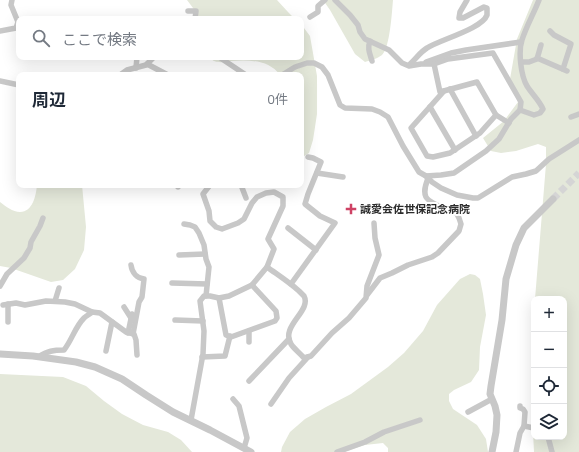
<!DOCTYPE html>
<html lang="ja">
<head>
<meta charset="utf-8">
<style>
  body { margin:0; font-family:"IBM Plex Sans","Noto Sans JP",sans-serif; background:#f2f2f3; color:#1f2937 }
  .controls { position:absolute; right:12px; bottom:12px; display:grid; overflow:hidden; border-radius:8px; box-shadow:0 4px 16px #0002 }
  .controls button { width:36px; height:36px; display:grid; place-items:center; padding:0; border:0; border-bottom:1px solid #e0e1e3; background:#fff; color:#1f2937; font:20px sans-serif }
  .list { margin:0; padding:0; list-style:none }
  h2 { display:flex; justify-content:space-between; align-items:center; height:52px; margin:0; padding:0 16px; font-size:17px }
  h2 small { font-size:13px; font-weight:400; color:#747a83 }
  .icon { flex:none; width:22px; height:22px; fill:none; stroke:currentColor; stroke-width:2; stroke-linecap:round; stroke-linejoin:round }
  .map { position:relative; flex:none; width:579px; height:452px; overflow:hidden }
  .search { position:absolute; background:#fff; box-shadow:0 4px 16px #0002; left:16px; top:16px; width:288px; height:44px; display:flex; align-items:center; gap:10px; box-sizing:border-box; padding:0 14px; border-radius:8px; color:#747a83; font-size:15px }
  .panel { position:absolute; background:#fff; box-shadow:0 4px 16px #0002; left:16px; top:72px; width:288px; height:116px; border-radius:8px }
  .map>svg:first-child { display:block }
</style>
</head>
<body>
<div class="map">
<svg width="579" height="452" viewBox="0 0 579 452">
  <rect width="100%" height="100%" fill="#fff"/>
  <g fill="#e4e8da">
    <polygon points="187,0 277,0 288,12 295,19 200,19 193,8"/>
    <path d="M323 0H393C392 11 390 48 382 55 377 59 371 60 365 62L355 54 330 10Z"/>
    <polygon points="533,0 579,0 579,452 534,452 532,411 534,305 534,437 564,437 564,299 535,299 546,164 546,147 538,144 516,151 501,153 491,151 483,138 504,121 518,102 510,79 517,39"/>
    <path d="M301 24 310 36 317 76V114L313 140 309 153 301 158V75H280C268 59 248 60 230 61 226 62 219 63 214 61 213 61 211 58 210 57H301Z"/>
    <path d="M37 185H82L86 227 84 250 75 269 63 280 51 282 11 268 0 266V202C5 206 13 212 20 212 33 212 36 195 37 185Z"/>
    <polygon points="470,274 475,275 480,279 483,294 486,315 480,347 479,370 471,382 454,390 449,394 449,401 453,409 477,425 486,439 488,452 388,452 388,448 383,443 365,445 343,452 281,452 282,447 290,432 305,419 326,407 351,394 388,367 404,353 423,331 437,305 460,279"/>
    <polygon points="0,374 63,377 86,386 104,401 122,414 143,425 168,432 181,440 192,452 0,452"/>
  </g>
  <g fill="none" stroke-linecap="round" stroke-linejoin="round">
    <polyline stroke="#d5d5d5" stroke-width="7" stroke-dasharray="7 3.5" stroke-linecap="butt" points="553,199 579,173"/>
    <g stroke="#c8c8c8" stroke-width="5.5">
      <polyline points="335,0 350,15 358,25 360,32 365,39 389,50 402,63 409,66 421,64 434,64 448,59 493,53 521,102 520,110 511,119 499,139 486,151 454,173 441,175 426,176"/>
      <polyline points="188,11 196,11 195,19"/>
      <polyline points="310,17 318,12 318,6 325,0"/>
      <polyline points="0,31 16,28 18,22 11,5 12,0"/>
      <polyline points="550,31 554,35 571,44 563,69"/>
      <path d="M370 41C367 49 370 54 372 61"/>
      <polyline points="219,57 246,75"/>
      <polyline points="537,58 567,71"/>
      <polyline points="426,62 451,53 466,50 521,42"/>
      <polyline points="521,62 529,62 537,59 541,45"/>
      <polyline points="147,64 168,75"/>
      <polyline points="434,64 440,92 477,82 496,115 509,123"/>
      <path d="M409 65C415 60 420 52 427 48 439 40 482 29 487 15 487 13 487 10 487 8L484 7 463 18H459L460 12 467 0"/>
      <polyline points="136,68 137,57"/>
      <polyline points="120,75 127,70 146,65 154,57"/>
      <polyline points="282,75 295,67 307,63 314,63 322,67 328,75 340,105 345,108 372,109 380,112 388,117 403,146 419,172 426,176 432,182 441,188 457,195 473,198 478,198 512,177 526,174 536,171 549,159 579,140"/>
      <polyline points="0,81 19,85"/>
      <polyline points="450,89 476,136"/>
      <polyline points="444,91 411,128 427,156 433,157 450,153 480,133 496,115"/>
      <polyline points="430,107 455,150"/>
      <path d="M520 110 534 115 540 113 543 109C539 100 532 94 527 86 521 76 518 52 522 40 526 27 534 13 539 0"/>
      <polyline points="571,117 579,114"/>
      <polyline points="317,173 343,177"/>
      <polyline points="241,185 246,198"/>
      <polyline points="178,187 178,185"/>
      <polyline points="184,224 190,225 195,227 199,233 204,245 206,259 209,267 206,296"/>
      <polyline points="288,228 316,250"/>
      <polyline points="179,255 205,254"/>
      <path d="M131 265C132 273 137 278 144 279L142 297 139 302 133 334"/>
      <path d="M267 267C278 275 289 282 299 291 300 292 303 295 304 296 312 311 280 326 291 344 294 349 300 353 304 358L311 356 332 333 349 318 366 298 367 286 379 255 375 238 374 223"/>
      <polyline points="172,283 207,284"/>
      <polyline points="291,284 335,223 320,216 305,204 308,194 321,162 313,158 308,157"/>
      <polyline points="0,286 7,274 24,258 30,248 31,242 40,226 43,218"/>
      <path d="M367 295 380 278 392 273 408 265 432 257 438 253 459 231 461 224 459 218 457 214C449 210 430 204 426 197 423 191 426 184 428 178"/>
      <polyline points="219,298 226,335 231,337 275,321 277,318 276,311 252,285"/>
      <polyline points="55,301 59,288"/>
      <polyline points="8,304 8,322"/>
      <polyline points="3,305 16,303 25,305 46,301 65,302 75,304 92,312"/>
      <polyline points="124,307 131,318"/>
      <polyline points="175,320 203,321"/>
      <polyline points="249,331 249,342"/>
      <polyline points="128,333 132,314"/>
      <polyline points="106,351 112,322"/>
      <path d="M38 357C48 351 53 350 64 350 72 340 75 327 84 318 86 316 90 314 92 312L100 313 126 332 134 334 136 340 137 355"/>
      <polyline points="202,357 225,356 230,336"/>
      <polyline points="249,381 289,339"/>
      <polyline points="233,399 239,406 247,438 244,448"/>
      <polyline points="271,404 289,378 308,357"/>
      <polyline points="468,412 492,399"/>
      <polyline points="191,420 203,354 204,331 200,301 204,296 210,296 219,298 229,296 252,285 267,267 274,249 268,239 283,206 283,197 274,192 266,193 257,197 252,203 244,219 238,223 222,229 216,227 210,221 209,211 203,194 210,185"/>
      <polyline points="524,426 534,428"/>
      <polyline points="548,437 552,452"/>
      <polyline points="337,452 365,442 384,432 420,420"/>
      <polyline points="516,452 520,433 524,426 525,412 523,409 520,408 520,406"/>
    </g>
    <g stroke="#c8c8c8" stroke-width="7">
      <polyline points="0,354 33,356 76,362 95,367 122,379 146,395 173,412 210,430 251,452"/>
      <polyline points="492,452 496,432 497,415 495,406 490,394 491,386 502,320 506,279 516,245 524,228 553,199"/>
    </g>
  </g>
  <path fill="#ce4264" stroke="#fff" stroke-width="1.5" d="M349 203h4v4h4v4h-4v4h-4v-4h-4v-4h4z"/>
  <g text-anchor="middle" dominant-baseline="central" stroke-width="4" stroke-linejoin="round" paint-order="stroke">
    <g font-size="11" font-weight="bold" fill="#2b2b2b" stroke="#fff" text-anchor="start">
      <text x="360" y="209">誠愛会佐世保記念病院</text>
    </g>
  </g>
</svg>
<div class="controls">
<button>+</button>
<button>−</button>
<button><svg class="icon" aria-label="locate" viewBox="0 0 24 24"><circle cx="12" cy="12" r="6"/><path d="M12 2v4M12 18v4M2 12h4M18 12h4"/></svg></button>
<button><svg class="icon" aria-label="layers" viewBox="0 0 24 24"><path d="M12 4l9 5-9 5-9-5zM3 14l9 5 9-5"/></svg></button>
</div>
<div class="search"><svg class="icon" aria-label="search" viewBox="0 0 24 24"><circle cx="10" cy="10" r="6"/><path d="M15 15l6 6"/></svg>ここで検索</div>
<section class="panel">
<h2>周辺<small>0件</small></h2>
<ul class="list">
</ul>
</section>
</div>
</body>
</html>
